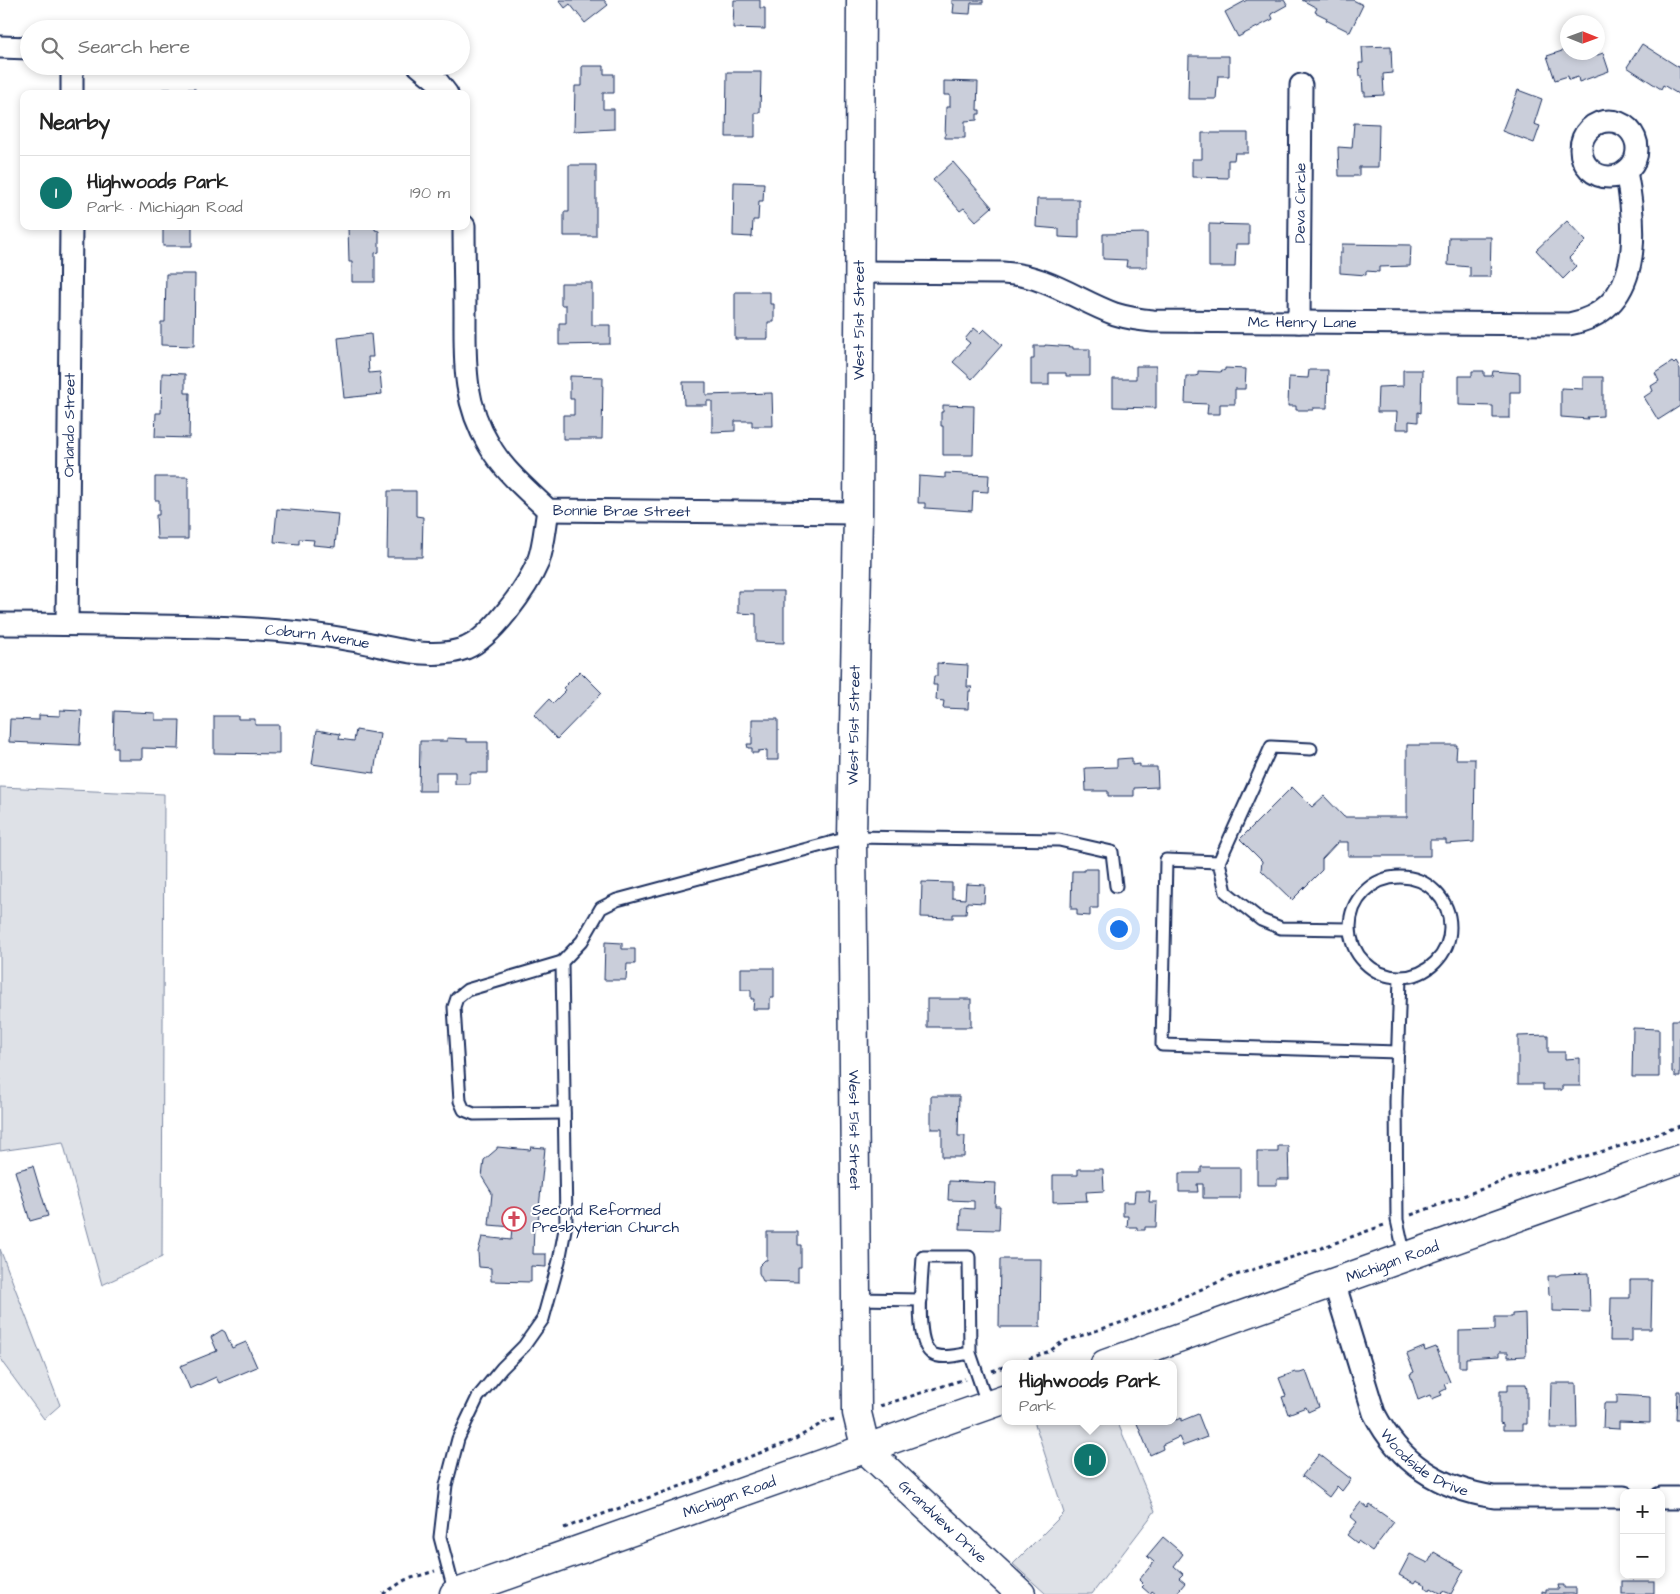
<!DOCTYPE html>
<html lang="en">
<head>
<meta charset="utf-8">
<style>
  body { margin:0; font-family:"Architects Daughter",sans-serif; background:#f2f2f2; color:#222 }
  .controls { position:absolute; right:15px; bottom:15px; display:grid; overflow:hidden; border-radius:10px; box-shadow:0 2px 8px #0003 }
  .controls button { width:45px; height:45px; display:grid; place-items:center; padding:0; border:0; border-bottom:1px solid #e0e0e0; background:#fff; color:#222; font:25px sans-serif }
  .compass { position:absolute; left:1560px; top:15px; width:45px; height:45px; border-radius:50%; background:#fff; box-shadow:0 2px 8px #0003; rotate:91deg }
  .you { position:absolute; left:1118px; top:928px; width:18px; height:18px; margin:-12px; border:4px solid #fff; border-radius:50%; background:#1a73e8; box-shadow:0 0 0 8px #1a73e833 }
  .badge { display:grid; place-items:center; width:32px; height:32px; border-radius:50%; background:#0f766e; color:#fff; font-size:16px; font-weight:700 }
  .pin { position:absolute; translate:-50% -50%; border:2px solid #fff; box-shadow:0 1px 5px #0006 }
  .popup { position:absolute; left:1002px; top:1360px; width:175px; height:65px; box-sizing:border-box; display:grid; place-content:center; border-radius:10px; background:#fff; filter:drop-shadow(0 1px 4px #0005); font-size:16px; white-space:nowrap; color:#767676 }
  .popup b { font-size:19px; color:#222 }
  .popup::after { content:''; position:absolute; left:50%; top:100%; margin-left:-10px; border:10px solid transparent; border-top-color:#fff }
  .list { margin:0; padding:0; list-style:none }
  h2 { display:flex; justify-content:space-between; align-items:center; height:65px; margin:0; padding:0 20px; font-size:21px }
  h2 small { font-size:16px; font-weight:400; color:#767676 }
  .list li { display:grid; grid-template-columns:32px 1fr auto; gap:15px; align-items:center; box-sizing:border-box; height:75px; padding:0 20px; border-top:1px solid #e0e0e0 }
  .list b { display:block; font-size:19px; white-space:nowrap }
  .list p { margin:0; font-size:16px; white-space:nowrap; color:#767676 }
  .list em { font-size:16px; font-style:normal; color:#767676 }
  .icon { flex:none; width:28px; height:28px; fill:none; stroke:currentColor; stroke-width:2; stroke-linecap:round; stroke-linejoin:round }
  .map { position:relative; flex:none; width:1680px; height:1594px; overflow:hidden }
  .search { position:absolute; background:#fff; box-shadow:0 2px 8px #0003; left:20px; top:20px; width:450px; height:55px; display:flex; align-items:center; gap:12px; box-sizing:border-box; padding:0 18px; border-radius:28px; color:#767676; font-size:19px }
  .panel { position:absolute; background:#fff; box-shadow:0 2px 8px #0003; left:20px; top:90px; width:450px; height:140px; border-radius:10px }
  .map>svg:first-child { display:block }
</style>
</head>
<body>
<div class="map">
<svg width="1680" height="1594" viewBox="0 0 1680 1594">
  <rect width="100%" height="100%" fill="#fff"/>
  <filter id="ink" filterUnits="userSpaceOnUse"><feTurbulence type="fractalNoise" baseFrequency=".02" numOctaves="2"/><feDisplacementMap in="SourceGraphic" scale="10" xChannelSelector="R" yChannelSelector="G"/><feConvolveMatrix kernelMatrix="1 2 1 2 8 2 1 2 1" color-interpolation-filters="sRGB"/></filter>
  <g filter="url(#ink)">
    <g fill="#dee1e7" stroke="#7c88a2">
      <polygon points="0,787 164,794 162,1257 102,1285 63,1142 0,1151"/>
      <polygon points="0,1249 60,1405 44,1419 2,1362 0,1357"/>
      <polygon points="1034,1421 1117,1421 1155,1511 1092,1594 1046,1594 1013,1564 1064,1513"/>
    </g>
    <g fill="#caceda" stroke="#1b2f5e">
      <polygon points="559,0 604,0 608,5 585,23 570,4 565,8"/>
      <polygon points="734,0 760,0 760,8 765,8 765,29 733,28"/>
      <polygon points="952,0 983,0 983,3 971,3 970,14 953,13 954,4 952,4"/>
      <polygon points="1247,0 1284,0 1287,5 1271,14 1273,19 1238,37 1225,12"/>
      <polygon points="1302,0 1353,0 1363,5 1350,32 1326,20 1327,18 1315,12 1317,8"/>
      <polygon points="1642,44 1680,68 1680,90 1678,94 1663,85 1661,89 1627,67"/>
      <polygon points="1391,46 1392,73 1383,74 1384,95 1365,96 1365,92 1363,92 1362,76 1360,76 1359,63 1363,63 1362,47"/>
      <polygon points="1568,49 1568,52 1593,52 1595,56 1603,53 1609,71 1579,82 1578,77 1569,80 1568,76 1555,80 1547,56"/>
      <polygon points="1189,56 1229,56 1229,76 1218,76 1216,99 1188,99"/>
      <polygon points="582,66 604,66 604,74 614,74 614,93 603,93 603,109 614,109 614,129 574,131 575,86 582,86"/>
      <polygon points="727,72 761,72 760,113 755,113 755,137 726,137"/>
      <polygon points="944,81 978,82 977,110 980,110 980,114 977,114 977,120 965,121 965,138 945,138 946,107 950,107 950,95 944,95"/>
      <rect x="163" y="89" width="32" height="5"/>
      <polygon points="1518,90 1542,99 1534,124 1540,126 1534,143 1502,131"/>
      <polygon points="1354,123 1379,124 1378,167 1359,167 1359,176 1339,176 1338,147 1352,148"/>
      <polygon points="1202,133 1248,133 1248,153 1235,153 1234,160 1228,160 1228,178 1192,177 1192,159 1202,159"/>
      <polygon points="953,162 992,207 976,221 964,208 960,211 933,180"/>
      <polygon points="569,165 596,165 596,236 564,236 564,212 569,212"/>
      <polygon points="734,182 764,183 763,201 759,201 758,220 753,220 752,237 733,236"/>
      <polygon points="1037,199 1079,199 1079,238 1059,237 1059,229 1036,227"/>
      <polygon points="1567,221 1586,241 1569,258 1576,266 1563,279 1536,250"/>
      <polygon points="1209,224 1249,225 1249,244 1236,244 1235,267 1209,267"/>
      <rect x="163" y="226" width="29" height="20"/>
      <polygon points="348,226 375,226 375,230 379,231 379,252 375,253 375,282 352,282 352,262 349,262"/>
      <polygon points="1147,233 1147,267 1126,267 1127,260 1103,259 1103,234"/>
      <polygon points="1449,237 1491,237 1490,277 1470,277 1470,267 1448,265"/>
      <polygon points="1342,244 1411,245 1410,266 1379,267 1379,272 1366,271 1366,275 1340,273 1340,253 1342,253"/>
      <polygon points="166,274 195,274 194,346 161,345 161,322 165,322"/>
      <polygon points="561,283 592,283 592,325 610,325 610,344 559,345 559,323 566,323 566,305 561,305"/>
      <polygon points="735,292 770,292 770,304 774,304 774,322 768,322 768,339 735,339"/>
      <polygon points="974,328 980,333 984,329 1002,345 972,379 953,362 970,343 965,339"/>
      <polygon points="371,334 373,357 368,357 369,373 380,372 382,394 344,398 338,338"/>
      <polygon points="1045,345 1073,347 1073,349 1090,349 1090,376 1066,376 1066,373 1049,373 1049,385 1031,385 1031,359 1034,359 1034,346 1045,346"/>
      <polygon points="1672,362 1674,364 1676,362 1680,369 1680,406 1658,420 1644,397 1653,391 1651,386 1659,381 1655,373"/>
      <polygon points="1136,366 1156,366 1156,408 1113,407 1113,379 1136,379"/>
      <polygon points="1225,368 1246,369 1245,389 1235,389 1235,404 1220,404 1220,414 1207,414 1208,404 1185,403 1186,376 1195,376 1198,375 1198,371 1220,372 1225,370"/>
      <polygon points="1309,370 1328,370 1327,408 1313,408 1313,410 1296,410 1296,406 1288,406 1289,377 1308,378"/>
      <polygon points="1403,370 1422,370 1421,413 1418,412 1418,422 1409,421 1409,429 1396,429 1397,412 1377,412 1378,387 1403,386"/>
      <polygon points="1472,371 1484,371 1484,376 1492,376 1493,371 1520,373 1520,392 1510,392 1510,418 1493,418 1493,406 1459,405 1459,376 1472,376"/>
      <polygon points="162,373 185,374 185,393 190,393 189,438 155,437 156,413 161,413"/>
      <polygon points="570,376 603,377 602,439 563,439 563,415 574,415 574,399 570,399"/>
      <polygon points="1583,377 1603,377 1603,416 1587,417 1588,419 1561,417 1561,388 1583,389"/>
      <polygon points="683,382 706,382 706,395 772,393 773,426 752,426 752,421 735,421 735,431 712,432 712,401 707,401 707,405 684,405"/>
      <polygon points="943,405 974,406 973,455 943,455 943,426 941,426 941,412 943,412"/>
      <polygon points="945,473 989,475 988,492 973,491 972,511 925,508 925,503 918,503 919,476 945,478"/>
      <polygon points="155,477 188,477 188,539 157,539 156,515 159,515 159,500 155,500"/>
      <polygon points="388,491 416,491 416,516 423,517 422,557 387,557"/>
      <polygon points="277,509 338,514 335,547 313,545 314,540 299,539 299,544 274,542"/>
      <polygon points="738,591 784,591 784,643 756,642 756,614 738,613"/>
      <polygon points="937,663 968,665 967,687 972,687 971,691 969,691 968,709 943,708 944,701 936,700 937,685 933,685 934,676 937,676"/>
      <polygon points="580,671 602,693 557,739 534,715 549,699 553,703 566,690 563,688"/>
      <polygon points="60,710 82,711 80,745 9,742 10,719 39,720 39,715 60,716"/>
      <polygon points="114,711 155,713 155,720 180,720 179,749 142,748 142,759 117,759 117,748 113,748"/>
      <polygon points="214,716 238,716 238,719 255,719 255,725 279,725 279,754 214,753"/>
      <polygon points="752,719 778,719 778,760 767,760 767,750 758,751 758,753 752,753 752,748 748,748 747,744 752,744"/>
      <polygon points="317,730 340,734 339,739 354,741 356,730 380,734 374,773 312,764"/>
      <polygon points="447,738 467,739 467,742 488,742 488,773 470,773 470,784 455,784 455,772 436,772 436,791 419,791 420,741 447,741"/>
      <polygon points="1407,745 1457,745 1456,759 1475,759 1474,842 1446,844 1446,840 1430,840 1430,856 1348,856 1348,842 1338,842 1322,859 1322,870 1292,900 1261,870 1262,861 1240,839 1292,787 1312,807 1324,796 1344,817 1407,817"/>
      <polygon points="1132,758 1132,765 1140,764 1140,767 1157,767 1158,787 1134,788 1134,796 1108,796 1108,791 1086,791 1085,768 1117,767 1117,759"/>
      <polygon points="1084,869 1098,869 1098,908 1090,908 1090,916 1077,915 1077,909 1071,909 1072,871 1084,871"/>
      <polygon points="922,882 952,883 952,898 965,899 966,884 985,885 984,903 967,902 966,914 953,914 953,918 921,917"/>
      <polygon points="605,942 622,943 622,949 635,949 635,964 627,964 626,980 604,980"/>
      <polygon points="741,968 774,968 774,998 770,998 770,1009 753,1009 754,999 751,999 751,990 741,990"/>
      <rect x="927" y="999" width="44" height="28"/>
      <polygon points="1672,1020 1680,1020 1680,1077 1675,1077 1675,1073 1672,1072"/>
      <polygon points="1633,1028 1659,1029 1659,1077 1632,1077"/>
      <polygon points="1548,1035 1548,1052 1565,1052 1565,1059 1580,1058 1580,1086 1562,1086 1562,1090 1543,1090 1543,1084 1518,1084 1518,1036"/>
      <polygon points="931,1096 959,1096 958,1136 965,1136 964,1157 942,1157 942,1129 931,1129"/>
      <polygon points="1278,1146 1288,1146 1289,1179 1277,1179 1277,1185 1257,1185 1257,1152 1278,1152"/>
      <polygon points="497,1147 530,1150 531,1147 545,1148 539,1208 536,1208 536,1212 539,1212 537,1228 534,1227 533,1254 546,1254 546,1267 531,1266 531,1282 491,1281 491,1268 479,1267 478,1252 482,1237 511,1240 512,1227 489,1225 492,1193 482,1177 484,1160 497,1149"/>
      <polygon points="33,1166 48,1216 30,1221 15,1171"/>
      <polygon points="1201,1167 1240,1167 1240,1198 1203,1198 1203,1184 1197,1184 1198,1192 1179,1192 1179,1173 1201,1173"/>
      <polygon points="1078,1169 1103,1169 1104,1191 1086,1192 1087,1201 1053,1202 1053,1175 1078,1175"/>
      <polygon points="949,1181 996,1183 995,1206 1000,1206 999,1230 960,1229 961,1208 974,1209 974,1201 948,1200"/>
      <polygon points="1135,1191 1150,1191 1149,1202 1157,1202 1156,1227 1145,1227 1145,1230 1137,1230 1137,1227 1127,1227 1128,1216 1123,1216 1123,1202 1134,1202"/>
      <polygon points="767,1232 798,1232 798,1245 801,1245 801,1267 798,1267 798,1282 763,1281 759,1273 759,1266 765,1260 767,1260"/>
      <polygon points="1000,1259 1041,1259 1040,1327 999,1327"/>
      <polygon points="1589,1273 1590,1312 1552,1311 1552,1296 1549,1295 1548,1276 1557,1276 1561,1274"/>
      <polygon points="1630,1280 1652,1280 1651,1329 1632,1329 1632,1341 1610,1341 1611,1298 1630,1298"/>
      <polygon points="1525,1313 1526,1356 1508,1357 1508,1352 1499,1352 1499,1356 1466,1358 1466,1367 1459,1367 1459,1331 1495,1330 1495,1317 1512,1317 1512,1314"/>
      <polygon points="222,1330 225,1332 232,1348 246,1342 257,1367 219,1383 216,1377 190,1389 180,1366 217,1351 211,1337"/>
      <polygon points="1424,1347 1425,1351 1436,1347 1450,1382 1444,1384 1446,1389 1440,1392 1442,1395 1432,1399 1430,1395 1418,1400 1410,1374 1414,1372 1407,1354"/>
      <polygon points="1306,1371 1319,1407 1308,1412 1306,1407 1288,1414 1282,1397 1286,1396 1279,1378 1295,1372 1296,1373 1300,1373"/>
      <polygon points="1551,1383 1576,1383 1577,1428 1550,1428"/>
      <polygon points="1508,1384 1526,1384 1527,1390 1527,1424 1523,1424 1523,1430 1503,1430 1503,1424 1500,1423 1500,1391 1508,1391"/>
      <polygon points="1677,1391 1680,1391 1680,1420 1676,1420"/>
      <polygon points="1617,1395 1650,1397 1650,1423 1619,1422 1619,1429 1603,1428 1604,1403 1617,1403"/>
      <polygon points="1198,1414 1207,1437 1183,1446 1179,1437 1162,1445 1163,1449 1150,1455 1136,1421 1174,1421 1174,1415 1176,1420 1181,1418 1181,1421"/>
      <polygon points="1319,1454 1351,1479 1342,1491 1337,1486 1329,1497 1302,1476"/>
      <polygon points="1361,1502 1368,1508 1370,1505 1394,1522 1372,1551 1358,1541 1357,1543 1347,1535 1357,1522 1350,1516"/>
      <polygon points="1163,1537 1183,1554 1174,1566 1183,1574 1179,1578 1185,1583 1176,1594 1156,1594 1152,1591 1150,1594 1142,1587 1144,1585 1139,1580 1154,1562 1147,1556"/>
      <polygon points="1434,1552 1464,1570 1451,1594 1443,1591 1442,1594 1431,1588 1430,1590 1424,1587 1426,1585 1416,1580 1414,1583 1399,1575 1410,1554 1428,1563"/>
      <rect x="1622" y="1581" width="32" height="13"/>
      <polygon points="1558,1585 1564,1585 1564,1588 1576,1588 1576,1594 1542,1594 1542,1591 1546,1592 1546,1589 1559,1589"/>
    </g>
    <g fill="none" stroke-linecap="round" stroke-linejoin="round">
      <g stroke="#1b2f5e" stroke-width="15">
        <g id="lane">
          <polyline points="1219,862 1271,747 1311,749"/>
          <circle cx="1400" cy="927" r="50"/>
          <polyline points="1349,929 1281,928 1261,920 1226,892 1219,862 1166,860 1162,1045 1398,1052"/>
          <polyline points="562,962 467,990 457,998 454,1007 460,1101 464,1110 474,1114 564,1113"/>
          <polyline points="1400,978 1396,1102 1397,1220 1405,1257"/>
          <polyline points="856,1299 921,1300"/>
          <path d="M970 1353C959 1355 941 1360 931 1353 914 1340 922 1278 923 1257H969L970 1353 988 1406"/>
          <polyline points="455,1594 440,1537 446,1485 458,1439 478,1397 502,1368 524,1346 543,1319 559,1261 566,1224 562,962 582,941 601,908 617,900 852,837 1059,840 1112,852 1116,886"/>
        </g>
      </g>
      <g stroke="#1b2f5e" stroke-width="25">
        <g id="street">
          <polyline points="0,47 29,48"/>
          <polyline points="419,66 437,81 447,94"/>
          <polyline points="72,94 72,66"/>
          <circle cx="1609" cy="149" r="28"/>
          <path id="s1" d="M464 226C464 256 465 285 465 315 465 362 463 402 489 445 503 470 527 490 548 510L858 513"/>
          <path id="s2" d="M860 272 1003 273C1046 275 1077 300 1115 314 1128 318 1141 320 1153 321L1569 324C1644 310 1637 229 1626 171"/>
          <path id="s3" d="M1299 322 1301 85"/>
          <path id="s4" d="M0 624C52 624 103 625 155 626 221 627 286 628 351 640 388 646 429 662 466 648 492 637 527 588 538 562 544 546 545 527 548 510"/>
          <path id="s5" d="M67 624 71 226"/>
          <path id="s6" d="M1334 1282 1374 1413C1400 1463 1438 1488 1494 1497H1624"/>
          <polyline points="1661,1498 1680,1498"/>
        </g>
      </g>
      <g stroke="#1b2f5e" stroke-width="31">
        <g id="secondary">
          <path id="s7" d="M861 0 858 513 852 837 857 1413 866 1450 1021 1594"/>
        </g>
      </g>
      <g stroke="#1b2f5e" stroke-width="31">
        <g id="primary">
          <path id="s8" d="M1105 1364 1680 1159"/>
          <path id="s9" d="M454 1594 1006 1399"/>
        </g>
      </g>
      <g stroke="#1b2f5e" stroke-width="3" stroke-dasharray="4 4" stroke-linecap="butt">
        <polyline points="1411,1215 1523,1174 1628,1144 1680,1126"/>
        <polyline points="1014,1364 1050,1351 1062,1342 1126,1321 1233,1276 1321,1248 1384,1225"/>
        <polyline points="992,1371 1006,1366"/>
        <polyline points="880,1406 965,1379"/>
        <polyline points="564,1528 706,1477 730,1464 792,1441 824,1422 835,1419"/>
        <polyline points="383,1594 405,1580 435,1571"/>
      </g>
      <use href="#lane" stroke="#fff" stroke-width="11"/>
      <use href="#street" stroke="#fff" stroke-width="21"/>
      <use href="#secondary" stroke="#fff" stroke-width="28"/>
      <use href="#primary" stroke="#fff" stroke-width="28"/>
    </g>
  </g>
  <defs>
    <g id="church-ring" transform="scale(1.25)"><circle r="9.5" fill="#fff" stroke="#d1495b" stroke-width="1.5"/><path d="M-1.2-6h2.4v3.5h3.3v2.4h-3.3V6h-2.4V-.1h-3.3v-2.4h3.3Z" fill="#d1495b"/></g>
  </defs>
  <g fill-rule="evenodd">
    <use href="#church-ring" x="514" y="1219"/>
  </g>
  <g text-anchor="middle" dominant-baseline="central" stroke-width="4" stroke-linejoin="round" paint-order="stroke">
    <g font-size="15" fill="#1b2f5e" stroke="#fff">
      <text stroke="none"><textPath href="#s3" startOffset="119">Deva Circle</textPath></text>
      <text transform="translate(859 320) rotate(-90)">West 51st Street</text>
      <text stroke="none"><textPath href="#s2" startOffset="451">Mc Henry Lane</textPath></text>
      <text stroke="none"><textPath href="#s5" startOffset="199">Orlando Street</textPath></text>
      <text stroke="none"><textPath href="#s1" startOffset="385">Bonnie Brae Street</textPath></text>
      <text stroke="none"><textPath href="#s4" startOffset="318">Coburn Avenue</textPath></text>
      <text transform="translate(854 725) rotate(-89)">West 51st Street</text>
      <text stroke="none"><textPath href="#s7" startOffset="1130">West 51st Street</textPath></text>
      <text stroke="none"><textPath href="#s8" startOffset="305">Michigan Road</textPath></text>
      <text stroke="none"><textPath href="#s6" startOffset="210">Woodside Drive</textPath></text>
      <text stroke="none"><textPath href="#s9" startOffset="292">Michigan Road</textPath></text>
      <text stroke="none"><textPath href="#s7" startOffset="1556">Grandview Drive</textPath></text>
    </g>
    <g font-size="15" fill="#1b2f5e" stroke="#fff" text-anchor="start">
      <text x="532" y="1210">Second Reformed<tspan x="532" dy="17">Presbyterian Church</tspan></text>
    </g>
  </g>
</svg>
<div class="controls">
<button>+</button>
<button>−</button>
</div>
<svg class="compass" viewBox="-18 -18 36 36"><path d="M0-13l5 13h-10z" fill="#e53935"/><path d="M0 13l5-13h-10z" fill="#767676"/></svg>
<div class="you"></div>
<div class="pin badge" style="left:1090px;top:1460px">1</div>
<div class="popup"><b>Highwoods Park</b>Park</div>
<div class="search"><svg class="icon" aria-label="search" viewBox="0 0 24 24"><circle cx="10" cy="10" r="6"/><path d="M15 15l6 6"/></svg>Search here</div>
<section class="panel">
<h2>Nearby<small></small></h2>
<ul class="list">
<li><span class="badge">1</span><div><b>Highwoods Park</b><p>Park · Michigan Road</p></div><em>190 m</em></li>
</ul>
</section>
</div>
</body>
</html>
